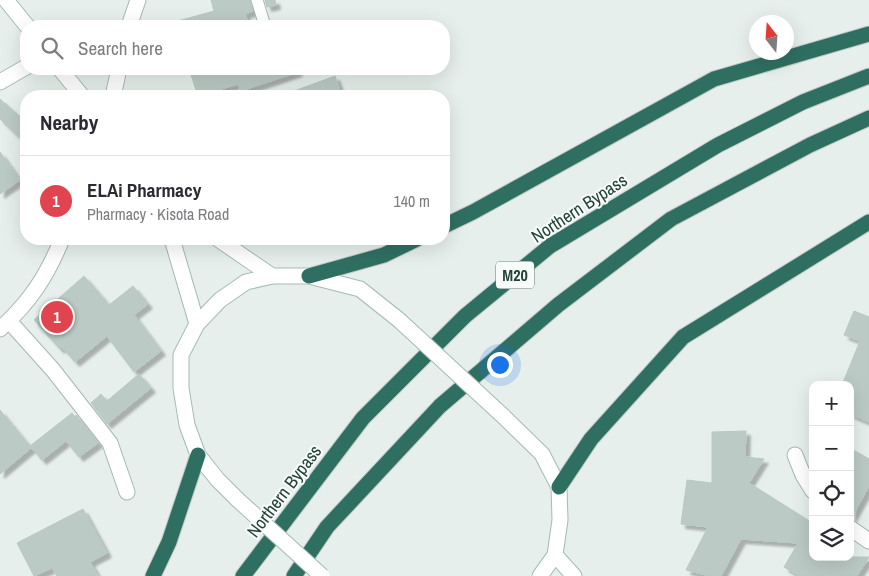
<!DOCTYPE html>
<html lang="en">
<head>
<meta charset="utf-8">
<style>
  body { margin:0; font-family:"Archivo Narrow",sans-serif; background:#f7f7f7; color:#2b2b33 }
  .controls { position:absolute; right:15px; bottom:15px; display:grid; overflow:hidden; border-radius:10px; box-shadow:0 5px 20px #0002 }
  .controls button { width:45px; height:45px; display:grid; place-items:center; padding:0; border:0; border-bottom:1px solid #e1e1e2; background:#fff; color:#2b2b33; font:25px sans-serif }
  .compass { position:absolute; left:749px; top:15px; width:45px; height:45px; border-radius:50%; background:#fff; box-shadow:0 5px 20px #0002; rotate:343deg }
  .you { position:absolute; left:499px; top:364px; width:18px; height:18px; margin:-12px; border:4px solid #fff; border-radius:50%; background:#1a73e8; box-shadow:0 0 0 8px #1a73e833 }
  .badge { display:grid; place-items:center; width:32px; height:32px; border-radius:50%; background:#855347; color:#fff; font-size:16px; font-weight:700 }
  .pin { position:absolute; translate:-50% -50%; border:2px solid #fff; box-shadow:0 1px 5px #0006 }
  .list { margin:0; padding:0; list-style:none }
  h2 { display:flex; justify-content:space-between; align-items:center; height:65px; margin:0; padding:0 20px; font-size:21px }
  h2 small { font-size:16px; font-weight:400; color:#7c7c81 }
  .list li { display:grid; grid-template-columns:32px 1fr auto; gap:15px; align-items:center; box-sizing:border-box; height:90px; padding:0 20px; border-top:1px solid #e1e1e2 }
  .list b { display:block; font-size:19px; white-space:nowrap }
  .list p { margin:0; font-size:16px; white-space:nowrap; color:#7c7c81 }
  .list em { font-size:16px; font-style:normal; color:#7c7c81 }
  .icon { flex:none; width:28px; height:28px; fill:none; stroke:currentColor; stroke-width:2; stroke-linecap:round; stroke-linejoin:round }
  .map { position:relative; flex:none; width:869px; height:576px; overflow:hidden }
  .search { position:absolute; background:#fff; box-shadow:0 5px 20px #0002; left:20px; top:20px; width:430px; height:55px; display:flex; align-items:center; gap:12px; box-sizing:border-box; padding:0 18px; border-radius:20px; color:#7c7c81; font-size:19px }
  .panel { position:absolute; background:#fff; box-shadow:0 5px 20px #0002; left:20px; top:90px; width:430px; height:155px; border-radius:20px }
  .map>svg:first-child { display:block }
</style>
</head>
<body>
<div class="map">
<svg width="869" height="576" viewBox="0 0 869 576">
  <defs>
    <filter id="shadow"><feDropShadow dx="4.5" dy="4.5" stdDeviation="1" flood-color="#0004"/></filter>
  </defs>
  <rect width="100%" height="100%" fill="#e6efeb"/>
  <g fill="#bbcac4" stroke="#b8c9c2" filter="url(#shadow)">
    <polygon points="211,0 250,0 253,11 245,14 250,26 179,26 178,21 214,11"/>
    <polygon points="265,0 275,0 276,5 267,7"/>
    <polygon points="189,69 297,69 298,72 241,91 238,84 198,96"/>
    <polygon points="335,76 342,96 286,96 286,94"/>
    <polygon points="0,99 26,122 26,144 0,119"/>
    <polygon points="0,152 20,180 0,194"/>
    <polygon points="84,276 109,305 133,286 148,304 134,315 161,351 134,372 107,336 75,362 62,347 60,349 34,320"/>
    <polygon points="854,311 869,317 869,422 850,414 850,390 853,385 842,385 860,341 844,335"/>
    <polygon points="139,374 151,388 107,424 91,403 101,394 107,401"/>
    <polygon points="0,410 31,448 0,474"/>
    <polygon points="72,413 75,417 76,415 98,443 79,457 66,441 42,460 30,446"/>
    <polygon points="746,431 745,457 764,459 749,483 811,522 813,518 813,557 869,557 857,576 800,576 784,567 798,543 741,539 721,576 710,576 686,570 708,527 681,524 687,480 712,483 712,432"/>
    <polygon points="850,448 869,459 869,486 851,519"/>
    <polygon points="83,509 107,553 90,562 98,576 57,576 52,568 34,576 17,543"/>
  </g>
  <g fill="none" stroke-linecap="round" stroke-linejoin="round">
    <g stroke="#a8b8b2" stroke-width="13">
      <polyline id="service" points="257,0 265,26"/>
    </g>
    <g stroke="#a8b8b2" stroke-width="17">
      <g id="minor">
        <polyline points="0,82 26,67"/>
        <polyline points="9,321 53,370 110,443 127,492"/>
        <polyline points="795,455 803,475 813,491"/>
        <polyline points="850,528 869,541"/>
      </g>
    </g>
    <g stroke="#a8b8b2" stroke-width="17">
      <g id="tertiary">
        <polyline points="129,26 138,0"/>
        <polyline points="113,96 119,69"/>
        <path d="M0 329C30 302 47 276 62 239"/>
      </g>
    </g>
    <g stroke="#a4bbb3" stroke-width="17">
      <g id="secondary">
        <polyline points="6,0 27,26"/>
        <polyline points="60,69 82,96"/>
        <polyline points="172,239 197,324"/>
        <polyline points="218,239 272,276"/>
        <polyline points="503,416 542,454 559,487 560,520 555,555 540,576"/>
        <polyline points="238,500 217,479 198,455 187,425 181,388 181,355 197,324 220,300 246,282 272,276 309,276 360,289 399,320"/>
        <polyline points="555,555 574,576"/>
      </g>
    </g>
    <g stroke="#c2cac8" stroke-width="17">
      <g id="motorway">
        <polyline points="444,226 473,212 714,79 869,34"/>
        <polyline points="309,276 384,255 417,239"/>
        <polyline points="559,487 591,439 683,337 869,222"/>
        <polyline points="153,576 169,542 198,455"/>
        <polyline points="243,576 363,418 465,316 550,246 718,145 803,102 869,76"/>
        <polyline points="294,576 327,527 440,406 558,305 671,219 810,145 869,118"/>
      </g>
    </g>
    <use href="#service" stroke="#fff" stroke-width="11"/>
    <use href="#minor" stroke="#fff" stroke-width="15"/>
    <use href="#tertiary" stroke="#fff" stroke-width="15"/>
    <use href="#secondary" stroke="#fff" stroke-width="15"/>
    <use href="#motorway" stroke="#2f6f62" stroke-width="15"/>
    <g stroke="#a4bbb3" stroke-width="17" stroke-linecap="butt">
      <g id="secondary-bridge">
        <polyline points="399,320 503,416"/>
        <polyline points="238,500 322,576"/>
      </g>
    </g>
    <use href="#secondary-bridge" stroke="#fff" stroke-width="15"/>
  </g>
  <g text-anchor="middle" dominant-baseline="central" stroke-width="4" stroke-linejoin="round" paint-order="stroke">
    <rect fill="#f7fbf9" stroke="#637a73" stroke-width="1" x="496" y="261.5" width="38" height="27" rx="4"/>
    <g font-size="16" font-weight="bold" fill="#24423a">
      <text x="515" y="275">M20</text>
    </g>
    <g font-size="18" fill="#24423a" stroke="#f7fbf9">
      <text transform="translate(579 208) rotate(-33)">Northern Bypass</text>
      <text transform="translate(284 491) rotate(-53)">Northern Bypass</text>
    </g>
  </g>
</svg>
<div class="controls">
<button>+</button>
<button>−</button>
<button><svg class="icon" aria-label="locate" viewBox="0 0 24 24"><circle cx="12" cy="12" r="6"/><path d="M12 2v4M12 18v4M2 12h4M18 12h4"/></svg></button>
<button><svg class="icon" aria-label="layers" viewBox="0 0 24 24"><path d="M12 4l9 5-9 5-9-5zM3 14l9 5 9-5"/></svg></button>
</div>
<svg class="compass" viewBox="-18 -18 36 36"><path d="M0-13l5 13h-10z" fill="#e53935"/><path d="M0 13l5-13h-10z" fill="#7c7c81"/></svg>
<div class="you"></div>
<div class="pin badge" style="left:57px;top:317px;background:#e0444e">1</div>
<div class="search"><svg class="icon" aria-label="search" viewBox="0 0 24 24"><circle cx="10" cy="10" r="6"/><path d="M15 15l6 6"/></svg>Search here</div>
<section class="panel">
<h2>Nearby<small></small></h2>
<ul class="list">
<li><span class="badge" style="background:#e0444e">1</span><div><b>ELAi Pharmacy</b><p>Pharmacy · Kisota Road</p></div><em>140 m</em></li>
</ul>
</section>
</div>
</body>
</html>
